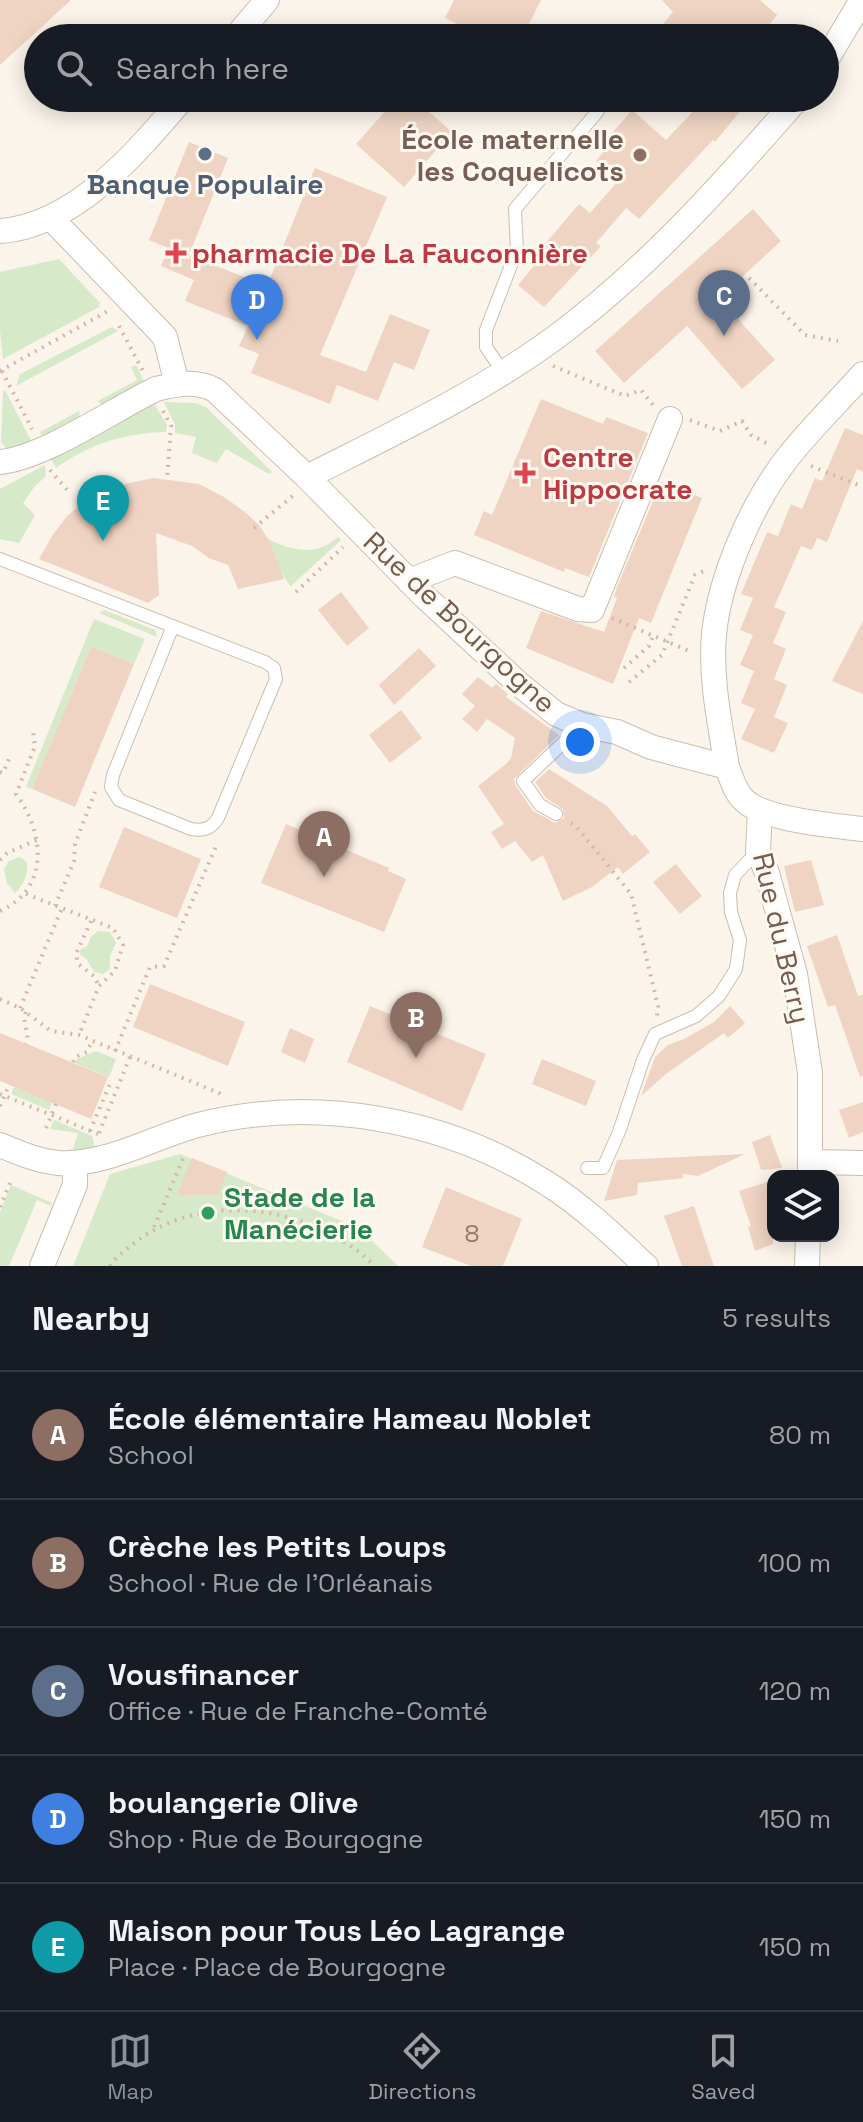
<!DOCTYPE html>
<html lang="en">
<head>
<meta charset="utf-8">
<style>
  body { margin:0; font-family:"Space Grotesk",sans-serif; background:#20242c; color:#f1f3f6 }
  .controls { position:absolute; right:24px; bottom:24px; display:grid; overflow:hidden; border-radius:16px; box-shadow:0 4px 20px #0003 }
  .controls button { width:72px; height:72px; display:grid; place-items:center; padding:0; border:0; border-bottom:2px solid #363941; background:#171b24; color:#f1f3f6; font:40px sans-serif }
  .you { position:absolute; left:580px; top:742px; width:28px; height:28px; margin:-20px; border:6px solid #fff; border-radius:50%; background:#1a73e8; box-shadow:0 0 0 12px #1a73e833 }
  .badge { display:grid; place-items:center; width:52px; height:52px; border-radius:50%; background:#8c9099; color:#fff; font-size:26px; font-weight:700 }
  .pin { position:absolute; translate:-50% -66px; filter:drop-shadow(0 2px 4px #0008) }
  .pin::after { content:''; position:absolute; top:42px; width:28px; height:24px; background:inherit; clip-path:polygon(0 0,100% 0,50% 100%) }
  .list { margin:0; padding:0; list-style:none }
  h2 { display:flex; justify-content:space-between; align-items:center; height:104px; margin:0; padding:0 32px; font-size:34px }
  h2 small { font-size:26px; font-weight:400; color:#9ea1a6 }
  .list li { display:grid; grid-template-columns:52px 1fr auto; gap:24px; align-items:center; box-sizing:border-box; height:128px; padding:0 32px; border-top:2px solid #363941 }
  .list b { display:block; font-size:30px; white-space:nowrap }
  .list p { margin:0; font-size:26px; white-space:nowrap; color:#9ea1a6 }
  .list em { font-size:26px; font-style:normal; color:#9ea1a6 }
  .icon { flex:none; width:44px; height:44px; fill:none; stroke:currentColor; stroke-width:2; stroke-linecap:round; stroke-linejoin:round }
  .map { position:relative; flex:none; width:863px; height:1266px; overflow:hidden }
  .search { position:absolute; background:#171b24; box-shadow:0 4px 20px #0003; left:24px; right:24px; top:24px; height:88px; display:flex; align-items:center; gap:20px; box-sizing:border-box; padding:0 28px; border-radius:44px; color:#9ea1a6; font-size:30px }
  .sheet { height:744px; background:#171b24 }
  nav { display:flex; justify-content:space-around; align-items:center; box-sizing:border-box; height:112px; border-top:2px solid #363941; background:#171b24; font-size:22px; color:#9ea1a6 }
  nav a { display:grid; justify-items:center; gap:4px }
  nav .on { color:#8c9099 }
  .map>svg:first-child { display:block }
</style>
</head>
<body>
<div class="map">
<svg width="863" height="1266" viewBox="0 0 863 1266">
  <rect width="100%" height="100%" fill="#fbf4ea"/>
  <g fill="#d6e9c9">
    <polygon points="59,259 100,303 99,307 3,359 0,331 0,272"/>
    <polygon points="112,327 118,331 16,386 20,374"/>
    <polygon points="136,365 146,386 102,405 98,401 137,380 131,367"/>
    <polygon points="5,390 31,441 14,449 6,448 1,442 3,391"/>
    <polygon points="164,402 195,403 206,407 272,472 269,474 226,449 217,463 192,453 196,437 175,433 175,425"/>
    <path d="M154 404 167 425 166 432C125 433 89 444 56 468L51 459Z"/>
    <polygon points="79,411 80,418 44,440 40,432"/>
    <polygon points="45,465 46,476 34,487 23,503 35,515 19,543 0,539 0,489"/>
    <path d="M338 537 341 540 291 586C279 574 276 555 268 539 293 551 316 557 338 537Z"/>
    <polygon points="104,610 155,630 157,637 99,613"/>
    <polygon points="94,619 145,639 134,664 91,646 32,789 26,787"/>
    <path d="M19 857 26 861C30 870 23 887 15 893L7 883 4 869 9 861Z"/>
    <polygon points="98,931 110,932 116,943 110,956 110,969 103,974 94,972 88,961 80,954 80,950 87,946 91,937"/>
    <polygon points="96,1051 116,1059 109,1077 75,1063 77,1059"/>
    <polygon points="14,1087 52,1102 49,1110 11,1094"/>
    <polygon points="54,1120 92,1136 95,1148 72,1152 78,1133 50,1129"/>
    <polygon points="180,1154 344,1222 373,1242 398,1266 73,1266 110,1174"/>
    <polygon points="11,1185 52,1203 51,1206 37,1200 9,1266 0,1266 0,1212"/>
  </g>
  <g fill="#efd4c3">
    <polygon points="0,0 71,0 0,65"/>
    <polygon points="454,0 541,0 522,38 453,38 459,25 445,18"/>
    <polygon points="662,0 760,0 777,15 758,38 651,38 673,12"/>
    <polygon points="397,98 413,98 452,132 404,187 356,144"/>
    <polygon points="706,98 751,98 715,142 713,140 639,219 626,208 596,243 601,246 544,307 518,285 537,262 533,258 579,204 590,213 618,181 596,161 609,145 605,141 632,110 666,140"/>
    <polygon points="189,142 228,158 189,255 267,286 315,168 387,197 320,355 366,372 390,314 430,330 414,370 394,362 378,401 337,385 330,404 251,373 259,354 239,346 248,326 185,301 194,280 161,266 168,248 149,240"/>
    <polygon points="753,209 781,241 719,298 775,360 742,389 687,326 624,383 595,351"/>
    <polygon points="541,399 603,424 606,417 648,433 589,577 565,568 564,572 474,535 484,511 492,515"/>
    <polygon points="845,428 863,435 863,472 857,469 827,542 817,538 812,550 801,546 774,607 786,612 773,643 786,649 774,679 787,685 774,717 788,723 774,753 741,739 755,709 741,703 754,671 740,665 753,635 740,630 753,598 741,594 767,532 778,536 791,504 802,509 815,478 822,481"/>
    <polygon points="153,478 199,484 224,497 245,512 259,525 270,542 284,579 238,589 228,565 209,558 192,546 156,533 159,595 148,603 39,559 52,536 67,516 88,499 111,487"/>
    <polygon points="661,482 702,498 651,623 639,618 613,684 526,648 541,611 604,632 617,598 614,597 617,587"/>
    <polygon points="341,592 369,628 347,646 318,610"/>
    <polygon points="863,621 863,694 832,681"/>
    <polygon points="91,646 134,664 75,807 32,789"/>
    <polygon points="419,648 436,666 394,705 379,685"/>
    <polygon points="478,677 492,688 496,684 508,694 506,697 559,735 514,779 516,786 533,811 555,823 564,818 563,809 546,798 535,782 549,769 607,806 632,836 635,834 650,852 623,874 618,867 592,887 563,901 543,855 532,862 515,841 502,849 491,832 504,824 478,786 506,764 511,758 515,738 487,719 477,732 462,719 475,706 462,694"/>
    <polygon points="401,710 422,738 390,763 369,735"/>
    <polygon points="286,824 389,868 388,871 406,879 384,932 261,883"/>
    <polygon points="124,827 201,859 177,918 99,887"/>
    <polygon points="811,860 824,905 795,912 784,866"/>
    <polygon points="676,864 702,896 680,914 653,882"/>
    <polygon points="837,935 858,996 863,995 863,1076 860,1077 835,1005 828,1007 807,946"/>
    <polygon points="150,984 245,1022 228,1066 133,1027"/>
    <polygon points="370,1006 486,1054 462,1111 347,1062"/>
    <polygon points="730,1006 745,1023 728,1038 724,1033 666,1074 641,1096 655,1057 668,1045 684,1039 714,1022"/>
    <polygon points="290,1028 314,1039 305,1063 281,1052"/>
    <polygon points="0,1033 108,1077 91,1119 0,1081"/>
    <polygon points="542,1059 596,1081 586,1106 532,1084"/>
    <polygon points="863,1102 863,1132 849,1138 839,1110"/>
    <polygon points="770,1135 782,1168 761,1170 752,1142"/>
    <polygon points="745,1154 698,1176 682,1174 684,1178 638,1183 637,1195 604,1201 617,1160"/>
    <polygon points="192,1158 227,1172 218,1195 177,1195"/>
    <polygon points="773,1180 773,1244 755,1251 748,1227 751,1226 739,1191"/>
    <polygon points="446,1187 522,1219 503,1266 471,1266 422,1247"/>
    <polygon points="694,1206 704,1237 714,1266 682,1266 664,1216"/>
  </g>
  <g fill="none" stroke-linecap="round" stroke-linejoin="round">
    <g stroke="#cdbdb0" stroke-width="14">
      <g id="lane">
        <polyline points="503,372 486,347 486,330 517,250 515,209 598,111"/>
        <path d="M0 559 265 662 274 668 276 679 218 818C211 829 204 831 191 829L119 800 111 787 113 775 173 626"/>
        <polyline points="556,814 540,805 523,781 582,725"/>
        <polyline points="587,1168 603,1168 619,1132 643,1060 655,1034 696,1016 719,996 736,969 740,940 731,912 730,893 735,875 758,851"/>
      </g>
    </g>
    <g stroke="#cdbdb0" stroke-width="26">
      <g id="street">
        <polyline points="235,38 267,0"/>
        <polyline points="825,62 862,0"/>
        <polyline points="52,219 165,337 177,384"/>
        <path d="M0 231C75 226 137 152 183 98"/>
        <path d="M0 462C44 458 114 409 156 389 177 384 196 380 215 390L307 477 424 596 519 684 556 714 582 725 617 732 651 747 727 767C732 779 735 793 745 801 765 820 835 826 863 829"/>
        <path d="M307 477C392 434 480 393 556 337 647 269 724 183 798 98"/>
        <polyline points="409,581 455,563 578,609 592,610 670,419"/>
        <path d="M727 767C720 724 710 678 714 634 720 576 753 501 789 456 812 427 839 401 863 374"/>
        <polyline points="760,810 758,851 767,873 795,974 810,1073 810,1176"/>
        <path d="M0 1145C19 1153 38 1161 58 1163 106 1166 153 1137 198 1125 315 1095 447 1119 548 1184 584 1207 615 1237 646 1266"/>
        <polyline points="811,1162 863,1163"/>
        <polyline points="42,1266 75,1185 75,1163"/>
        <polyline points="807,1266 808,1236"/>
      </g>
    </g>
    <g stroke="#d5b7a6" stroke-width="4" stroke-dasharray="2 6" stroke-linecap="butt">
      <polyline points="749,278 805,335 838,341"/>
      <polyline points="119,326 143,371"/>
      <polyline points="553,366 625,396 641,390 653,405"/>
      <polyline points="0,371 110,310"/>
      <polyline points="2,371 32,429"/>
      <polyline points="163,411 171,426 167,479"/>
      <polyline points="690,420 720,431 742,421 751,435 768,444"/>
      <polyline points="811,466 863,487"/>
      <polyline points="50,470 68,491"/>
      <polyline points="254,528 295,494"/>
      <polyline points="296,592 343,547"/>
      <polyline points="612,618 689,651"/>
      <polyline points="624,668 649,646 653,636"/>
      <polyline points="629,682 662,655 695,575 706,570"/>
      <polyline points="0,772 3,773 9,759"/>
      <polyline points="571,823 576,826 631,894 658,1006 657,1016"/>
      <polyline points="0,860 7,853 37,840"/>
      <polyline points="26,894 113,928 123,945 115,971 99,986 79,1035"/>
      <polyline points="55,906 74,861 75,844 95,792"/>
      <path d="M0 911C51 888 44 832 16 794L35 746 33 732"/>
      <polyline points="91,921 76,954 78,964 94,976 99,986"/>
      <polyline points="0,999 20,1008 51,1031 79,1035 219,1093 222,1097"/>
      <polyline points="20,1008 62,908"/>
      <path d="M26 1012C21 1024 31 1033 26 1044"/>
      <polyline points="115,1051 150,967 164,966 217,844"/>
      <polyline points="73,1062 75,1057 87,1052 92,1041"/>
      <polyline points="0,1094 98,1134"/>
      <polyline points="0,1106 9,1085"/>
      <polyline points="46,1128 56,1104"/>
      <polyline points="90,1131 110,1084 106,1082"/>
      <polyline points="99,1133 130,1057"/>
      <polyline points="0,1207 10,1183"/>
      <polyline points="154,1227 185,1154"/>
      <path d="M110 1266C116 1257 124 1251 132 1245 201 1188 313 1205 375 1266"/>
    </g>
    <use href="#lane" stroke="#fff" stroke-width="12"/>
    <use href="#street" stroke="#fff" stroke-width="24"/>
  </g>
  <circle fill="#5c6f8a" stroke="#fef9f1" stroke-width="3" cx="205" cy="154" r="8"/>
  <circle fill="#8d6e63" stroke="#fef9f1" stroke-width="3" cx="640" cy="155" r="8"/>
  <g fill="#e0444e" stroke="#fef9f1" stroke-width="3">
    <path d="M172 241h8v8h8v8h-8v8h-8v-8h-8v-8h8z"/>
    <path d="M521 461h8v8h8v8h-8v8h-8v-8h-8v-8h8z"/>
  </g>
  <circle fill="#2e9e5b" stroke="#fef9f1" stroke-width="3" cx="208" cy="1213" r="8"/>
  <g text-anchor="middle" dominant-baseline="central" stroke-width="6" stroke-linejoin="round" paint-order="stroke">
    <g font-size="24" fill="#947a6c">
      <text x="472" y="1233">8</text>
    </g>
    <g font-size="28" font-weight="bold" fill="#785e54" stroke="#fef9f1" text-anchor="end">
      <text x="624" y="139">École maternelle<tspan x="624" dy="32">les Coquelicots</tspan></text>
    </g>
    <g font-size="28" font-weight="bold" fill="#4e5e75" stroke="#fef9f1">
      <text x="205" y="184">Banque Populaire</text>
    </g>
    <g font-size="28" font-weight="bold" fill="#be3a42" stroke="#fef9f1" text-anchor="start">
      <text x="192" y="253">pharmacie De La Fauconnière</text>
      <text x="543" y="457">Centre<tspan x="543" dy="32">Hippocrate</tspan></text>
    </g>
    <g font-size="28" fill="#755c4f" stroke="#fef9f1">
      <text transform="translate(460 622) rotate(43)">Rue de Bourgogne</text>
      <text transform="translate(782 938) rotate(77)">Rue du Berry</text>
    </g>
    <g font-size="28" font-weight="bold" fill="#27864d" stroke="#fef9f1" text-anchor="start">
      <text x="224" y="1197">Stade de la<tspan x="224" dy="32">Manécierie</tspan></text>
    </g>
  </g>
</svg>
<div class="controls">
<button><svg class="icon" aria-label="layers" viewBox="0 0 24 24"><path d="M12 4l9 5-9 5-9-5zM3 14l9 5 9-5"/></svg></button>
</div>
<div class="you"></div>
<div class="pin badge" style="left:324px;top:877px;background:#8d6e63">A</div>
<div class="pin badge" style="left:416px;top:1058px;background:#8d6e63">B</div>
<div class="pin badge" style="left:724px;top:336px;background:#5c6f8a">C</div>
<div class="pin badge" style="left:257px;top:340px;background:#3f7fe0">D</div>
<div class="pin badge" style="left:103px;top:541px;background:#0f9aa8">E</div>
<div class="search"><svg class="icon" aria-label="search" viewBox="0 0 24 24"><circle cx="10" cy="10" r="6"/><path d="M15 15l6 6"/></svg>Search here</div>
</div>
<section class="sheet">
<h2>Nearby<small>5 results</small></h2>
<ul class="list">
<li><span class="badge" style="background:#8d6e63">A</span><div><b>École élémentaire Hameau Noblet</b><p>School</p></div><em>80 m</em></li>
<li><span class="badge" style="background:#8d6e63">B</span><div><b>Crèche les Petits Loups</b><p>School · Rue de l'Orléanais</p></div><em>100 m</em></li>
<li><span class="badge" style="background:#5c6f8a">C</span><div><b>Vousfinancer</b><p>Office · Rue de Franche-Comté</p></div><em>120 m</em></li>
<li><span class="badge" style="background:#3f7fe0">D</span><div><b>boulangerie Olive</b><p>Shop · Rue de Bourgogne</p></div><em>150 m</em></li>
<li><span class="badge" style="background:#0f9aa8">E</span><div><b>Maison pour Tous Léo Lagrange</b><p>Place · Place de Bourgogne</p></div><em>150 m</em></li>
</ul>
</section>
<nav>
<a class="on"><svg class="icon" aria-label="map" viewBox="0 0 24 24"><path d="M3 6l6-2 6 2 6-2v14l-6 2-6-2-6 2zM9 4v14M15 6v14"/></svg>Map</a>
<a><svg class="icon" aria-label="directions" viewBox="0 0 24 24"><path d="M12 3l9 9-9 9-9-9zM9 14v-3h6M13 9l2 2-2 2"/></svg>Directions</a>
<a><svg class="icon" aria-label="saved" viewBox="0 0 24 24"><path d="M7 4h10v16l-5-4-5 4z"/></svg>Saved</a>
</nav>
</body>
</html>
